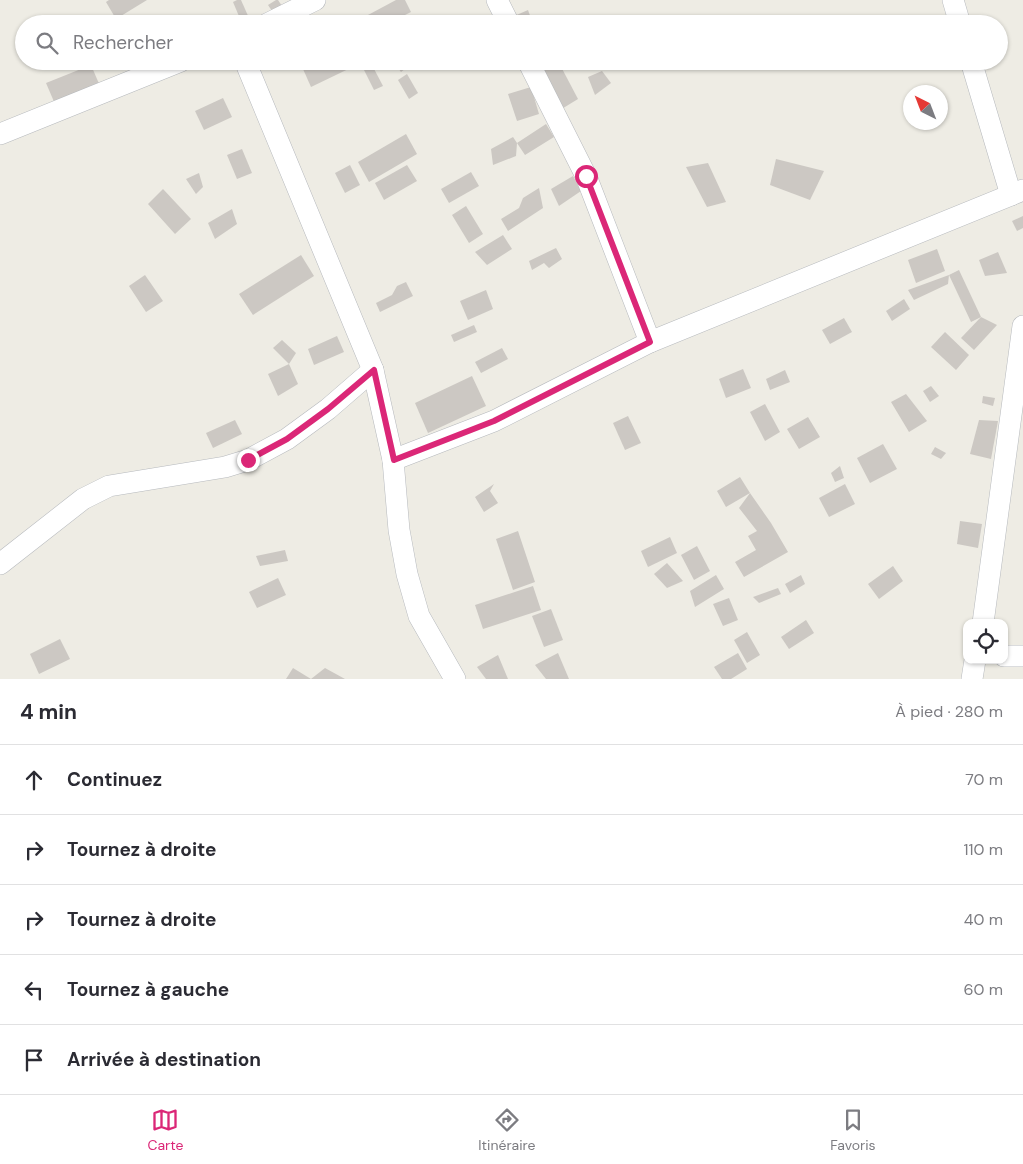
<!DOCTYPE html>
<html lang="fr">
<head>
<meta charset="utf-8">
<style>
  body { margin:0; font-family:"DM Sans",sans-serif; background:#f2f2f3; color:#2b2b33 }
  .controls { position:absolute; right:15px; bottom:15px; display:grid; overflow:hidden; border-radius:10px; box-shadow:0 1px 4px #0004 }
  .controls button { width:45px; height:45px; display:grid; place-items:center; padding:0; border:0; border-bottom:1px solid #e1e1e2; background:#fff; color:#2b2b33; font:25px sans-serif }
  .compass { position:absolute; left:903px; top:85px; width:45px; height:45px; border-radius:50%; background:#fff; box-shadow:0 1px 4px #0004; rotate:318deg }
  .stop { position:absolute; width:15px; height:15px; margin:-11px; border:4px solid #db2777; border-radius:50%; background:#fff }
  .stop.end { background:#db2777; border-color:#fff; box-shadow:0 1px 5px #0008 }
  .list { margin:0; padding:0; list-style:none }
  h2 { display:flex; justify-content:space-between; align-items:center; height:65px; margin:0; padding:0 20px; font-size:21px }
  h2 small { font-size:16px; font-weight:400; color:#7c7c81 }
  .list li { display:grid; grid-template-columns:32px 1fr auto; gap:15px; align-items:center; box-sizing:border-box; height:70px; padding:0 20px; border-top:1px solid #e1e1e2 }
  .list b { display:block; font-size:19px; white-space:nowrap }
  .list em { font-size:16px; font-style:normal; color:#7c7c81 }
  .icon { flex:none; width:28px; height:28px; fill:none; stroke:currentColor; stroke-width:2; stroke-linecap:round; stroke-linejoin:round }
  .map { position:relative; flex:none; width:1023px; height:679px; overflow:hidden }
  .search { position:absolute; background:#fff; box-shadow:0 1px 4px #0004; left:15px; right:15px; top:15px; height:55px; display:flex; align-items:center; gap:12px; box-sizing:border-box; padding:0 18px; border-radius:28px; color:#7c7c81; font-size:19px }
  .sheet { height:415px; background:#fff }
  nav { display:flex; justify-content:space-around; align-items:center; box-sizing:border-box; height:70px; border-top:1px solid #e1e1e2; background:#fff; font-size:14px; color:#7c7c81 }
  nav a { display:grid; justify-items:center; gap:2px }
  nav .on { color:#db2777 }
  .map>svg:first-child { display:block }
</style>
</head>
<body>
<div class="map">
<svg width="1023" height="679" viewBox="0 0 1023 679">
  <rect width="100%" height="100%" fill="#eeece4"/>
  <g fill="#ccc8c3">
    <polygon points="109,0 147,0 116,19 106,2"/>
    <polygon points="237,0 241,0 249,18 241,21 233,2"/>
    <polygon points="276,0 278,0 282,6 272,11 268,5"/>
    <polygon points="396,0 405,0 411,12 387,24 373,24 368,15"/>
    <polygon points="528,10 533,24 515,24 512,17"/>
    <polygon points="320,61 365,61 311,87 303,69"/>
    <polygon points="393,61 415,61 401,72"/>
    <polygon points="545,61 558,61 578,99 560,110 540,63"/>
    <polygon points="91,65 100,86 55,104 46,83"/>
    <polygon points="372,65 383,86 374,90 364,70"/>
    <polygon points="602,71 611,83 595,95 588,77"/>
    <polygon points="407,74 418,93 409,99 398,80"/>
    <polygon points="531,87 539,114 517,121 508,94"/>
    <polygon points="223,98 232,117 204,130 195,111"/>
    <polygon points="546,124 554,137 525,155 517,143 516,156 493,165 491,149 513,137 517,143"/>
    <polygon points="406,134 417,154 369,182 358,162"/>
    <polygon points="242,149 252,173 237,179 227,155"/>
    <polygon points="776,159 824,171 810,200 770,185"/>
    <polygon points="708,163 726,202 707,207 686,167"/>
    <polygon points="350,165 360,185 345,193 335,173"/>
    <polygon points="407,165 417,181 384,200 375,183"/>
    <polygon points="471,172 479,186 449,203 441,189"/>
    <polygon points="199,173 203,187 196,194 186,179"/>
    <polygon points="573,176 581,191 559,206 551,189"/>
    <polygon points="539,188 543,208 508,231 501,219 519,208 523,198"/>
    <polygon points="163,189 191,219 175,234 148,204"/>
    <polygon points="466,206 483,234 469,243 452,215"/>
    <polygon points="232,209 237,224 215,239 208,223"/>
    <polygon points="1023,216 1023,228 1017,231 1012,221"/>
    <polygon points="503,235 512,249 487,265 475,252"/>
    <polygon points="556,248 562,259 549,268 544,263 532,270 529,261"/>
    <polygon points="937,249 945,271 916,283 908,260"/>
    <polygon points="998,252 1007,273 985,276 979,260"/>
    <polygon points="301,255 314,276 253,315 239,294"/>
    <polygon points="959,270 981,317 971,322 949,275"/>
    <polygon points="145,275 163,301 146,312 129,286"/>
    <polygon points="949,275 948,284 914,300 908,290"/>
    <polygon points="406,282 413,296 380,312 376,303 392,295 397,286"/>
    <polygon points="486,290 493,309 468,320 460,301"/>
    <polygon points="904,299 910,309 892,321 886,311"/>
    <polygon points="981,317 997,325 974,350 961,338"/>
    <polygon points="844,318 852,332 830,344 822,330"/>
    <polygon points="474,325 477,332 454,342 451,335"/>
    <polygon points="945,332 969,355 956,370 931,347"/>
    <polygon points="337,336 344,352 314,365 308,349"/>
    <polygon points="282,340 296,353 289,364 273,348"/>
    <polygon points="502,348 508,359 481,373 475,362"/>
    <polygon points="289,364 298,384 278,396 268,374"/>
    <polygon points="743,369 751,388 726,398 719,379"/>
    <polygon points="785,370 790,382 770,390 766,379"/>
    <polygon points="472,376 486,406 428,433 415,403"/>
    <polygon points="931,386 939,396 930,402 923,391"/>
    <polygon points="906,394 927,421 909,432 891,402"/>
    <polygon points="983,396 995,398 993,406 982,403"/>
    <polygon points="765,404 780,432 765,441 750,412"/>
    <polygon points="628,416 641,443 625,450 613,423"/>
    <polygon points="808,417 820,437 799,449 787,429"/>
    <polygon points="235,420 242,434 213,448 206,433"/>
    <polygon points="979,420 998,421 991,459 970,454"/>
    <polygon points="883,444 897,469 870,483 857,458"/>
    <polygon points="935,447 946,453 941,459 931,454"/>
    <polygon points="840,466 844,478 835,482 831,473"/>
    <polygon points="740,477 750,493 726,507 717,491"/>
    <polygon points="494,484 490,491 498,503 484,512 475,497"/>
    <polygon points="845,484 855,504 829,517 819,498"/>
    <polygon points="750,493 771,523 788,552 744,577 735,562 756,550 748,536 757,531 739,508"/>
    <polygon points="960,521 982,524 978,548 957,544"/>
    <polygon points="518,531 535,582 513,590 496,539"/>
    <polygon points="670,537 677,553 648,567 641,551"/>
    <polygon points="697,546 710,571 694,580 681,555"/>
    <polygon points="285,550 288,561 260,566 256,556"/>
    <polygon points="667,563 683,581 667,588 654,574"/>
    <polygon points="893,566 903,581 879,599 868,584"/>
    <polygon points="716,575 724,589 695,607 690,591"/>
    <polygon points="801,575 805,584 790,593 785,584"/>
    <polygon points="278,578 286,595 257,608 249,592"/>
    <polygon points="533,586 541,610 483,629 475,605"/>
    <polygon points="778,588 781,594 759,603 753,597"/>
    <polygon points="729,598 738,620 723,626 713,604"/>
    <polygon points="551,609 563,640 544,647 532,616"/>
    <polygon points="806,620 814,633 789,649 781,637"/>
    <polygon points="747,632 760,655 747,663 734,640"/>
    <polygon points="60,639 70,659 39,674 30,654"/>
    <polygon points="558,653 569,679 546,679 535,665"/>
    <polygon points="738,653 747,669 731,679 722,679 714,667"/>
    <polygon points="498,655 508,679 486,679 477,667"/>
    <polygon points="293,668 311,679 286,679"/>
    <polygon points="325,668 345,679 311,679"/>
  </g>
  <g fill="none" stroke-linecap="round" stroke-linejoin="round">
    <g stroke="#b6b9bd" stroke-width="22">
      <g id="minor">
        <polyline points="497,0 509,24"/>
        <polyline points="953,0 960,24"/>
        <polyline points="267,24 315,0"/>
        <polyline points="245,61 373,370 393,460 399,530 407,574 419,616 455,679"/>
        <polyline points="528,61 586,176 650,342"/>
        <polyline points="971,61 1011,195"/>
        <polyline points="0,134 181,61"/>
        <polyline points="393,460 494,421 650,342 1023,190"/>
        <polyline points="0,564 83,499 109,486 225,467 248,460 287,439 328,409 373,370"/>
        <polyline points="983,623 1023,326"/>
        <polyline points="1004,656 1023,656"/>
        <polyline points="972,679 975,660"/>
      </g>
    </g>
    <use href="#minor" stroke="#fff" stroke-width="21"/>
  </g>
  <g fill="none" stroke-linecap="round" stroke-linejoin="round">
    <polyline stroke="#db2777" stroke-width="6" points="248,460 287,439 328,409 374,370 394,460 494,421 650,342 586,176"/>
  </g>
</svg>
<div class="controls">
<button><svg class="icon" aria-label="locate" viewBox="0 0 24 24"><circle cx="12" cy="12" r="6"/><path d="M12 2v4M12 18v4M2 12h4M18 12h4"/></svg></button>
</div>
<svg class="compass" viewBox="-18 -18 36 36"><path d="M0-13l5 13h-10z" fill="#e53935"/><path d="M0 13l5-13h-10z" fill="#7c7c81"/></svg>
<div class="stop" style="left:586px;top:176px"></div>
<div class="stop end" style="left:248px;top:460px"></div>
<div class="search"><svg class="icon" aria-label="search" viewBox="0 0 24 24"><circle cx="10" cy="10" r="6"/><path d="M15 15l6 6"/></svg>Rechercher</div>
</div>
<section class="sheet">
<h2>4 min<small>À pied · 280 m</small></h2>
<ul class="list">
<li><svg class="icon" aria-label="ahead" viewBox="0 0 24 24"><path d="M12 20V5M6 11l6-6 6 6"/></svg><div><b>Continuez</b></div><em>70 m</em></li>
<li><svg class="icon" aria-label="right" viewBox="0 0 24 24"><path d="M7 20v-9h11M14 6l5 5-5 5"/></svg><div><b>Tournez à droite</b></div><em>110 m</em></li>
<li><svg class="icon" aria-label="right" viewBox="0 0 24 24"><path d="M7 20v-9h11M14 6l5 5-5 5"/></svg><div><b>Tournez à droite</b></div><em>40 m</em></li>
<li><svg class="icon" aria-label="left" viewBox="0 0 24 24"><path d="M17 20v-9H6M10 6l-5 5 5 5"/></svg><div><b>Tournez à gauche</b></div><em>60 m</em></li>
<li><svg class="icon" aria-label="arrive" viewBox="0 0 24 24"><path d="M6 21V4h12l-3 4 3 4H6"/></svg><div><b>Arrivée à destination</b></div></li>
</ul>
</section>
<nav>
<a class="on"><svg class="icon" aria-label="map" viewBox="0 0 24 24"><path d="M3 6l6-2 6 2 6-2v14l-6 2-6-2-6 2zM9 4v14M15 6v14"/></svg>Carte</a>
<a><svg class="icon" aria-label="directions" viewBox="0 0 24 24"><path d="M12 3l9 9-9 9-9-9zM9 14v-3h6M13 9l2 2-2 2"/></svg>Itinéraire</a>
<a><svg class="icon" aria-label="saved" viewBox="0 0 24 24"><path d="M7 4h10v16l-5-4-5 4z"/></svg>Favoris</a>
</nav>
</body>
</html>
